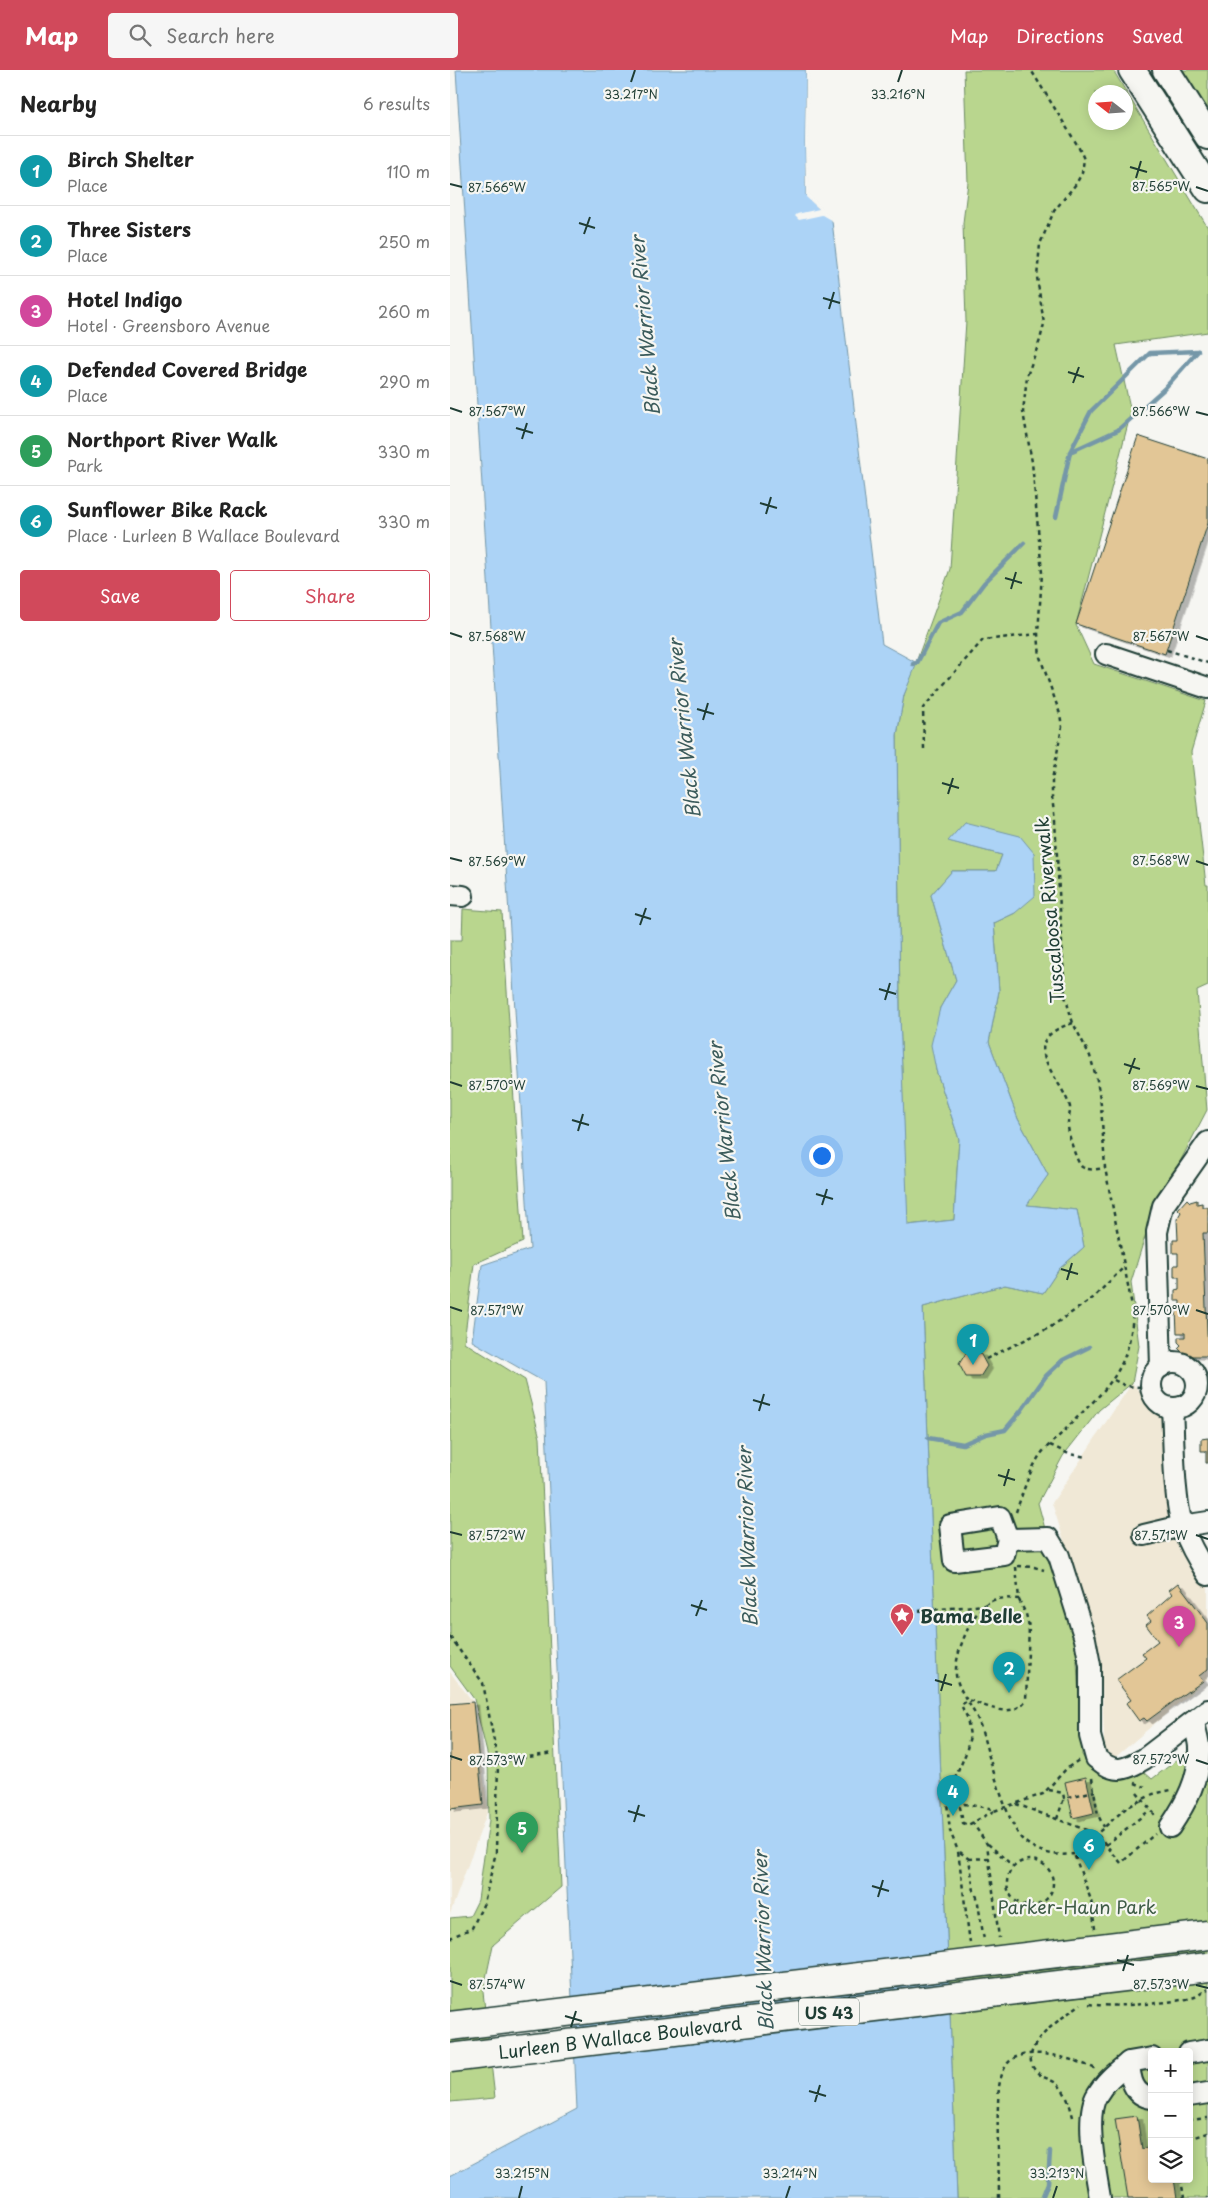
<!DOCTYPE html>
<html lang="en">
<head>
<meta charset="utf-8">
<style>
  body { margin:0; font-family:"Playpen Sans",sans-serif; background:#f6f6f6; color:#222 }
  .controls { position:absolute; right:15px; bottom:15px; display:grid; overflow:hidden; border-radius:5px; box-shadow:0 2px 12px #0003 }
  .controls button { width:45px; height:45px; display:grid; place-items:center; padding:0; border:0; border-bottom:1px solid #e0e0e0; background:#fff; color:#222; font:25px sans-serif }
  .compass { position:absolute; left:638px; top:15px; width:45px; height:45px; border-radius:50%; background:#fff; box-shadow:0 2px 12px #0003; rotate:287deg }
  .you { position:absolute; left:371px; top:1085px; width:18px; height:18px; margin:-12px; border:4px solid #fff; border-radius:50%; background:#1a73e8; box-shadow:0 0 0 8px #1a73e833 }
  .badge { display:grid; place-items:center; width:32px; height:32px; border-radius:50%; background:#d1495b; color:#fff; font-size:16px; font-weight:700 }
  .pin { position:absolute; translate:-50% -41px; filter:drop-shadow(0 1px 2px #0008) }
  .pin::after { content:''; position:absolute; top:26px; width:18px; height:15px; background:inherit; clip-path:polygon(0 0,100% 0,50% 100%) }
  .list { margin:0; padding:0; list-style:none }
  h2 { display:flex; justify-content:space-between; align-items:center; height:65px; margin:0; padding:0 20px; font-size:21px }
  h2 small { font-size:16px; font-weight:400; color:#767676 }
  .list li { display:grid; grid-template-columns:32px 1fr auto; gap:15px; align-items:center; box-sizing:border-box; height:70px; padding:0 20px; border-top:1px solid #e0e0e0 }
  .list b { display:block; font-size:19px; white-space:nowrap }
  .list p { margin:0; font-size:16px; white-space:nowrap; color:#767676 }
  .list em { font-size:16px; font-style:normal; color:#767676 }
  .actions { display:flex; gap:10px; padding:15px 20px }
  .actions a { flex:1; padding:11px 0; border:1px solid #d1495b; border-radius:5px; text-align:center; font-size:18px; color:#d1495b }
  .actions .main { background:#d1495b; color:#fff }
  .icon { flex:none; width:28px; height:28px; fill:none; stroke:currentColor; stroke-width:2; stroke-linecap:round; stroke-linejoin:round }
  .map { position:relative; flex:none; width:758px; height:2128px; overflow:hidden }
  header { display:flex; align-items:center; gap:30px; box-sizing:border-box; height:70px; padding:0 25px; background:#d1495b; color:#fff }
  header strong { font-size:24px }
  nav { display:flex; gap:28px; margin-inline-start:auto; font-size:18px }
  .search { width:350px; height:45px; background:#f6f6f6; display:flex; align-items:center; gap:12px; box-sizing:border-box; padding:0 18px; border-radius:5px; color:#767676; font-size:19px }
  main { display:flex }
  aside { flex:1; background:#fff }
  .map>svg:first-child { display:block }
</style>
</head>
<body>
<header>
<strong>Map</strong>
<div class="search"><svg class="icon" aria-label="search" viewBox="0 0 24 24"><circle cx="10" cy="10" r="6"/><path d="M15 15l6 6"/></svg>Search here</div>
<nav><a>Map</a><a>Directions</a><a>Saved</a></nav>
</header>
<main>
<aside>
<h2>Nearby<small>6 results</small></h2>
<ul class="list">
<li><span class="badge" style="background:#0f9aa8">1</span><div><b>Birch Shelter</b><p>Place</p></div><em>110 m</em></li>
<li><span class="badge" style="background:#0f9aa8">2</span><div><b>Three Sisters</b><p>Place</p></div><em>250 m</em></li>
<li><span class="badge" style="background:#d1479c">3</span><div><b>Hotel Indigo</b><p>Hotel · Greensboro Avenue</p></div><em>260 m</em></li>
<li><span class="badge" style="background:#0f9aa8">4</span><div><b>Defended Covered Bridge</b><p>Place</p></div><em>290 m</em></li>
<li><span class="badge" style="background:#2e9e5b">5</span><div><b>Northport River Walk</b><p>Park</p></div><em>330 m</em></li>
<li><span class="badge" style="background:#0f9aa8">6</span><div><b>Sunflower Bike Rack</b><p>Place · Lurleen B Wallace Boulevard</p></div><em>330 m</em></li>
</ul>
<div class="actions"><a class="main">Save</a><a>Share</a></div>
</aside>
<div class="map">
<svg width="758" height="2128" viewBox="0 0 758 2128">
  <defs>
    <filter id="shadow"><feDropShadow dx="5.5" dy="3" stdDeviation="0" flood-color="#0004"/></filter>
  </defs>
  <rect width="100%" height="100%" fill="#f6f6f2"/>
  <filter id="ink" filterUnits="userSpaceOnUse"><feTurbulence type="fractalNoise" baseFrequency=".02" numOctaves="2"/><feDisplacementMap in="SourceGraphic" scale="10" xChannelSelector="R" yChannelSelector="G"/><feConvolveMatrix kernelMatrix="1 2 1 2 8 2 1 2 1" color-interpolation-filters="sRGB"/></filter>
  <g filter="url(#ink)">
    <g fill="#f0e8d6">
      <polygon points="682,1313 719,1351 731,1413 745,1465 758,1485 758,1608 655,1696 651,1587 602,1433"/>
      <polygon points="0,1602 23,1632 38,1740 0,1844"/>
    </g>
    <g fill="#b9d68e" stroke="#6c8a61" fill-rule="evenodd">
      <path d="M514 0H663L758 158V262L666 275 681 342 626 555 644 594 756 631 741 682 756 815H758V916L747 921 757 1040 701 1147 681 1212 689 1276 682 1313 649 1340 613 1386 588 1433 626 1573 632 1685C649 1711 666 1714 694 1702L702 1709 758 1666V2128H507L473 1237 555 1215 593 1223 609 1199 634 1177 627 1140 576 1135 598 1105 568 1049 539 972 549 921 544 853 565 843 584 783 515 752 499 771 552 785 546 801H502L481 825 506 910 490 938 486 1000 509 1069 504 1150 457 1155 450 946 447 665 454 625 500 499 516 251 513 153 518 112ZM646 22H676V52H646ZM702 1982H739V2109H702Z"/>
      <polygon points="716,0 758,0 758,66"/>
      <polygon points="13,839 52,842 73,1172 24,1194 14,1272 75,1310 90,1368 111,1817 43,1875 33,1922 45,2028 0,2032 0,1848 20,1846 28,1830 39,1750 38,1687 24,1629 0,1596 0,870 12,870"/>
    </g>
    <polygon fill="#acd3f6" stroke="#7497a8" points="6,0 356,0 355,73 356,126 382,151 432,574 467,593 454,625 447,665 450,946 458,1155 504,1150 509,1069 486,1000 481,975 490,938 506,910 481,825 502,801 546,801 552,785 498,771 515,752 570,766 584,783 585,826 565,843 544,853 549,921 539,972 568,1049 598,1105 577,1135 627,1140 634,1177 609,1199 593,1223 555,1215 473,1237 507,2128 0,2128 0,2106 127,2039 94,1312 22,1271 32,1195 80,1179"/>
    <polygon fill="#f6f6f2" points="356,0 359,0 357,73 359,125 384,152 372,145 349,150 345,146 347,144 369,139 356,127 355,73"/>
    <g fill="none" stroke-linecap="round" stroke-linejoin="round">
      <g stroke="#7497a8" stroke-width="4.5">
        <polyline points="620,382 668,360 714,319 748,281"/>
        <polyline points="606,447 620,382 641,341 700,283 748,281"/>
        <polyline points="463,594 467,593 488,553 512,542 534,513 574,473"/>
        <polyline points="478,1368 513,1374 536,1364 555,1360 571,1341 596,1306 613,1290 639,1277"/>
        <polyline points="592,2128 598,2113 600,2081"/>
      </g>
    </g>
    <g fill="#e2c696" stroke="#1f3d34" filter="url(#shadow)">
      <polygon points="688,366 758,389 758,453 715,584 626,554"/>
      <polygon points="737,1129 740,1132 747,1130 747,1134 752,1133 752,1137 758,1137 758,1163 753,1163 758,1286 743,1286 740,1284 737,1287 728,1278 731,1275 728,1272 728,1267 735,1267 735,1263 727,1263 726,1239 730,1239 730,1231 725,1231 725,1220 729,1219 729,1207 724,1207 724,1195 728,1195 728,1183 723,1183 723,1170 728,1170 727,1149 731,1142 728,1139"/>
      <polygon points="516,1283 530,1283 537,1296 530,1307 516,1307 509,1294"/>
      <polygon points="758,1368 758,1393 756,1393 756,1381 751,1381 751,1369"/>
      <polygon points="728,1513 758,1553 758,1599 749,1606 753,1611 738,1622 738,1621 697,1651 694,1648 689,1651 676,1633 681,1630 666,1610 696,1588 692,1583 708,1571 696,1555 701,1551 697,1546 722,1524 719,1520"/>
      <polygon points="23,1632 33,1735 0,1739 0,1634"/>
      <polygon points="636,1707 644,1743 623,1748 615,1712"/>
      <polygon points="687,2046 692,2079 702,2077 702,2109 724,2109 727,2128 678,2128 665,2049"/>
    </g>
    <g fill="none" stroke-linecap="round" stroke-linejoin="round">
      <g stroke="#1f3d34" stroke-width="24">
        <g id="minor">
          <polyline points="656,584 758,618"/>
          <polyline points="0,825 13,826"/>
          <circle cx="724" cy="1315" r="23"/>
          <polyline points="711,1297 707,1162 713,1136 758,1072"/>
          <path d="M722 1338C724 1371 723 1427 733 1457 739 1474 748 1490 758 1505"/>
          <polygon points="550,1447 558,1469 554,1485 504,1491 500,1455"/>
          <polyline points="694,1465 732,1456 758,1452"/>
          <path d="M558 1469 598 1468 609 1486 635 1569 640 1595V1666L646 1688C665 1704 673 1701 694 1689L758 1640"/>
          <path d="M720 1757C736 1733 750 1708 749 1678 749 1670 745 1660 744 1652"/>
          <polyline points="739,1983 758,1980"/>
          <path d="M702 1988 679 1992C680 2008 683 2026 702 2028"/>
          <polyline points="739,2026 758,2023"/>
          <path d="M650 2128C646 2103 634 2046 647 2025 655 2011 667 2002 679 1992"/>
        </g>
      </g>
      <g stroke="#1f3d34" stroke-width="30">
        <g id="major">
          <polyline points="682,0 758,119"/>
          <polyline points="716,0 758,66"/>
        </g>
      </g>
      <g stroke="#1f3d34" stroke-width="2.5" stroke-dasharray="4 4" stroke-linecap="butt">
        <polyline points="717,580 758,593"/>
        <polyline points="474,679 473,638 533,570 588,564"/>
        <path d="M623 953C566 970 606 1001 619 1034 622 1040 618 1047 618 1053 617 1061 626 1092 632 1097 639 1101 648 1099 655 1098"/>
        <polyline points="536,1289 599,1258 643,1228 674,1197"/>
        <polyline points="664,1310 676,1316 690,1317"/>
        <polyline points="600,1375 619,1384 637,1387"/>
        <path d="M566 1442C573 1422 579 1402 590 1385 596 1377 605 1370 612 1363 653 1320 680 1306 683 1241L655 1098 651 1035 647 1010 640 986 623 953 615 926 605 751 602 727V710L612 657 610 644 590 587 588 564 592 503 582 392 573 342 577 306 590 270 594 254 587 207 590 174 604 141 626 114 632 103 634 89 628 76 581 0"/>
        <polyline points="568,1496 584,1497 594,1500"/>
        <path d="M566 1497 569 1529C557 1528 545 1527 536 1534 520 1545 501 1592 507 1610 512 1627 526 1640 531 1658 537 1680 558 1758 574 1771 590 1784 605 1786 624 1784"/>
        <polyline points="445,1543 535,1535"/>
        <polyline points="0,1567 33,1613 48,1692 46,1782 34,1833 22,1858 0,1868"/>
        <polyline points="48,1692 103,1683"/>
        <polyline points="642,1708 648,1745 654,1757"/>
        <polyline points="685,1713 695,1717"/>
        <polyline points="599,1720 613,1723 614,1728 645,1721"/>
        <polyline points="687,1723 706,1746"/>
        <polyline points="566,1734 647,1764 671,1793 705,1764"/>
        <polyline points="544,1741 518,1755 513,1753 510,1737 514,1734 539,1738 544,1741 593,1724 617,1698 629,1690"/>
        <polyline points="607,1749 614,1728"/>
        <polyline points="522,1752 537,1774 549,1868"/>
        <polyline points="538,1774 563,1796"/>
        <polyline points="656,1775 700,1740"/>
        <polyline points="510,1782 519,1789 524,1821 527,1827 534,1870"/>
        <polyline points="519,1789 539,1788"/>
        <circle cx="580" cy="1813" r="23"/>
        <polyline points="645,1859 641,1830 624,1784 676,1738 703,1724 721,1720"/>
        <path d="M520 1873 508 1781 500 1761 497 1733 500 1720 516 1683 520 1666 517 1647 511 1635 518 1630C538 1636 561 1650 576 1630L579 1557 576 1544 569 1530"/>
        <path d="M639 1934C658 1938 726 1933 745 1927 749 1925 754 1921 758 1919"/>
        <path d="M623 2047C620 2035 616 2021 606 2013 600 2009 594 2008 589 2004 560 1980 615 1946 631 1934"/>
        <polyline points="739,2050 758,2048"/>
        <polyline points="739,2069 758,2063"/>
        <polyline points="731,2109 734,2128"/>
        <path d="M549 2128C549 2091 546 2053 549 2017 550 2009 554 1995 561 1990 582 1975 625 1990 646 1999"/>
        <polyline points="758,2128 758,2127"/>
      </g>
      <use href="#minor" stroke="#f6f6f2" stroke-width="20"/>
      <use href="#major" stroke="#f6f6f2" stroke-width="26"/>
      <g stroke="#1f3d34" stroke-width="31" stroke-linecap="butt">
        <g id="highway-bridge">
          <polyline points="0,1956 758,1865"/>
          <polyline points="0,1988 758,1897"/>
        </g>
      </g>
      <use href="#highway-bridge" stroke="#f6f6f2" stroke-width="28"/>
    </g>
  </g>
  <path fill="none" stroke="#1f3d34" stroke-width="2" d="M181 12 185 0M448 12 452 0M680 97 697 102M686 108 691 91M0 114 12 117M746 117 758 121M129 153 145 158M134 164 140 147M373 228 390 233M379 239 384 222M618 302 634 307M623 313 629 297M0 338 12 342M746 342 758 345M66 358 83 363M72 369 77 353M310 433 327 438M316 444 321 427M555 508 572 513M561 519 566 502M0 563 12 567M746 566 758 570M247 639 264 644M253 650 258 633M492 713 509 718M498 724 503 708M0 788 12 791M746 791 758 795M185 844 201 849M190 855 196 838M429 919 446 924M435 930 440 913M674 994 690 999M679 1004 685 988M0 1012 12 1016M746 1016 758 1019M122 1050 139 1055M128 1061 133 1044M366 1124 383 1129M372 1135 377 1119M611 1199 628 1204M617 1210 622 1193M0 1237 12 1241M746 1240 758 1244M303 1330 320 1335M309 1341 314 1324M548 1405 565 1410M554 1416 559 1399M0 1462 12 1465M746 1465 758 1469M241 1535 257 1540M246 1546 252 1530M485 1610 502 1615M491 1621 496 1604M0 1686 12 1690M746 1690 758 1694M178 1741 195 1746M184 1752 189 1735M422 1816 439 1821M428 1827 433 1810M667 1890 684 1895M673 1901 678 1885M0 1911 12 1915M746 1915 758 1918M115 1946 132 1951M121 1957 126 1941M359 2021 376 2026M365 2032 370 2015M69 2128 72 2116M336 2128 340 2116M603 2128 607 2116"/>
  <defs>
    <g id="sight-pin" transform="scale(1.25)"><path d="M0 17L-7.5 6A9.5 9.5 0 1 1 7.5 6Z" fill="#d1495b" stroke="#f6f6f2"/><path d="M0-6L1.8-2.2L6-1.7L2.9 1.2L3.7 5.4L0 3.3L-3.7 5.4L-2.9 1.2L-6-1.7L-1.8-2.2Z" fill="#fff"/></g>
  </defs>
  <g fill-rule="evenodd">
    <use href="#sight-pin" x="452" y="1545"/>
  </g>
  <g text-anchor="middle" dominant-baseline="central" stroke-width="4.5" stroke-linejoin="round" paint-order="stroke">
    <rect fill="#f6f6f2" stroke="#60746d" stroke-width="1" x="349" y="1928.5" width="60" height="27" rx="4"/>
    <g font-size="16" font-weight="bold" fill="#1f3d34">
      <text x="379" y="1942">US 43</text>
    </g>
    <g font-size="18" fill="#1f3d34" stroke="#f6f6f2">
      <text transform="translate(599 840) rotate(-95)">Tuscaloosa Riverwalk</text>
      <text transform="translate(170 1967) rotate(-7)">Lurleen B Wallace Boulevard</text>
    </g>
    <g font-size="18" font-weight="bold" fill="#1f3d34" stroke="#f6f6f2" text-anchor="start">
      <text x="470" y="1545">Bama Belle</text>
    </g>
    <g font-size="18" fill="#3e5c46" stroke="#f6f6f2">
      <text x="627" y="1836">Parker-Haun Park</text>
    </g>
    <g font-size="19" font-style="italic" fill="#3b5b5b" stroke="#f6f6f2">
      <text transform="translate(194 256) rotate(-95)">Black Warrior River</text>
      <text transform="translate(233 659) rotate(-96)">Black Warrior River</text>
      <text transform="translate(273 1062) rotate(-96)">Black Warrior River</text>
      <text transform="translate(296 1467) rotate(-92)">Black Warrior River</text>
      <text transform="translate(312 1871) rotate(-92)">Black Warrior River</text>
    </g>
  </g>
  <g font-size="12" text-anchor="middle" fill="#1f3d34" stroke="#f6f6f2" stroke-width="4.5" stroke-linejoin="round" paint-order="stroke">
    <text x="181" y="29">33.217°N</text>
    <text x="448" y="29">33.216°N</text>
    <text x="711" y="121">87.565°W</text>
    <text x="47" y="122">87.566°W</text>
    <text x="711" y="346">87.566°W</text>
    <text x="47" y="346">87.567°W</text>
    <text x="711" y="571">87.567°W</text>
    <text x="47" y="571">87.568°W</text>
    <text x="711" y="795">87.568°W</text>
    <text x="47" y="796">87.569°W</text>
    <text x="711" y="1020">87.569°W</text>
    <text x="47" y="1020">87.570°W</text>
    <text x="711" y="1245">87.570°W</text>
    <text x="47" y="1245">87.571°W</text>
    <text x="711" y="1470">87.571°W</text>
    <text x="47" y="1470">87.572°W</text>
    <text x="711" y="1694">87.572°W</text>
    <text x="47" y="1695">87.573°W</text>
    <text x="711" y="1919">87.573°W</text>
    <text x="47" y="1919">87.574°W</text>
    <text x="72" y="2108">33.215°N</text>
    <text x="340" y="2108">33.214°N</text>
    <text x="607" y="2108">33.213°N</text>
  </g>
</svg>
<div class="controls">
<button>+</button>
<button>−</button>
<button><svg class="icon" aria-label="layers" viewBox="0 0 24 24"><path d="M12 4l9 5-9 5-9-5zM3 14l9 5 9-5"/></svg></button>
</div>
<svg class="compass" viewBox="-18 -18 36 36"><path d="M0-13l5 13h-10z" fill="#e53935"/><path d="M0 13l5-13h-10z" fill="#767676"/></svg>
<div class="you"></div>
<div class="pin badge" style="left:523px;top:1295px;background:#0f9aa8">1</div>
<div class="pin badge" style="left:559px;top:1623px;background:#0f9aa8">2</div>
<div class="pin badge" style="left:729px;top:1577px;background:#d1479c">3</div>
<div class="pin badge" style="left:503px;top:1746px;background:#0f9aa8">4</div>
<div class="pin badge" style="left:72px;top:1783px;background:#2e9e5b">5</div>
<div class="pin badge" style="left:639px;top:1800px;background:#0f9aa8">6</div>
</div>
</main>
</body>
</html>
